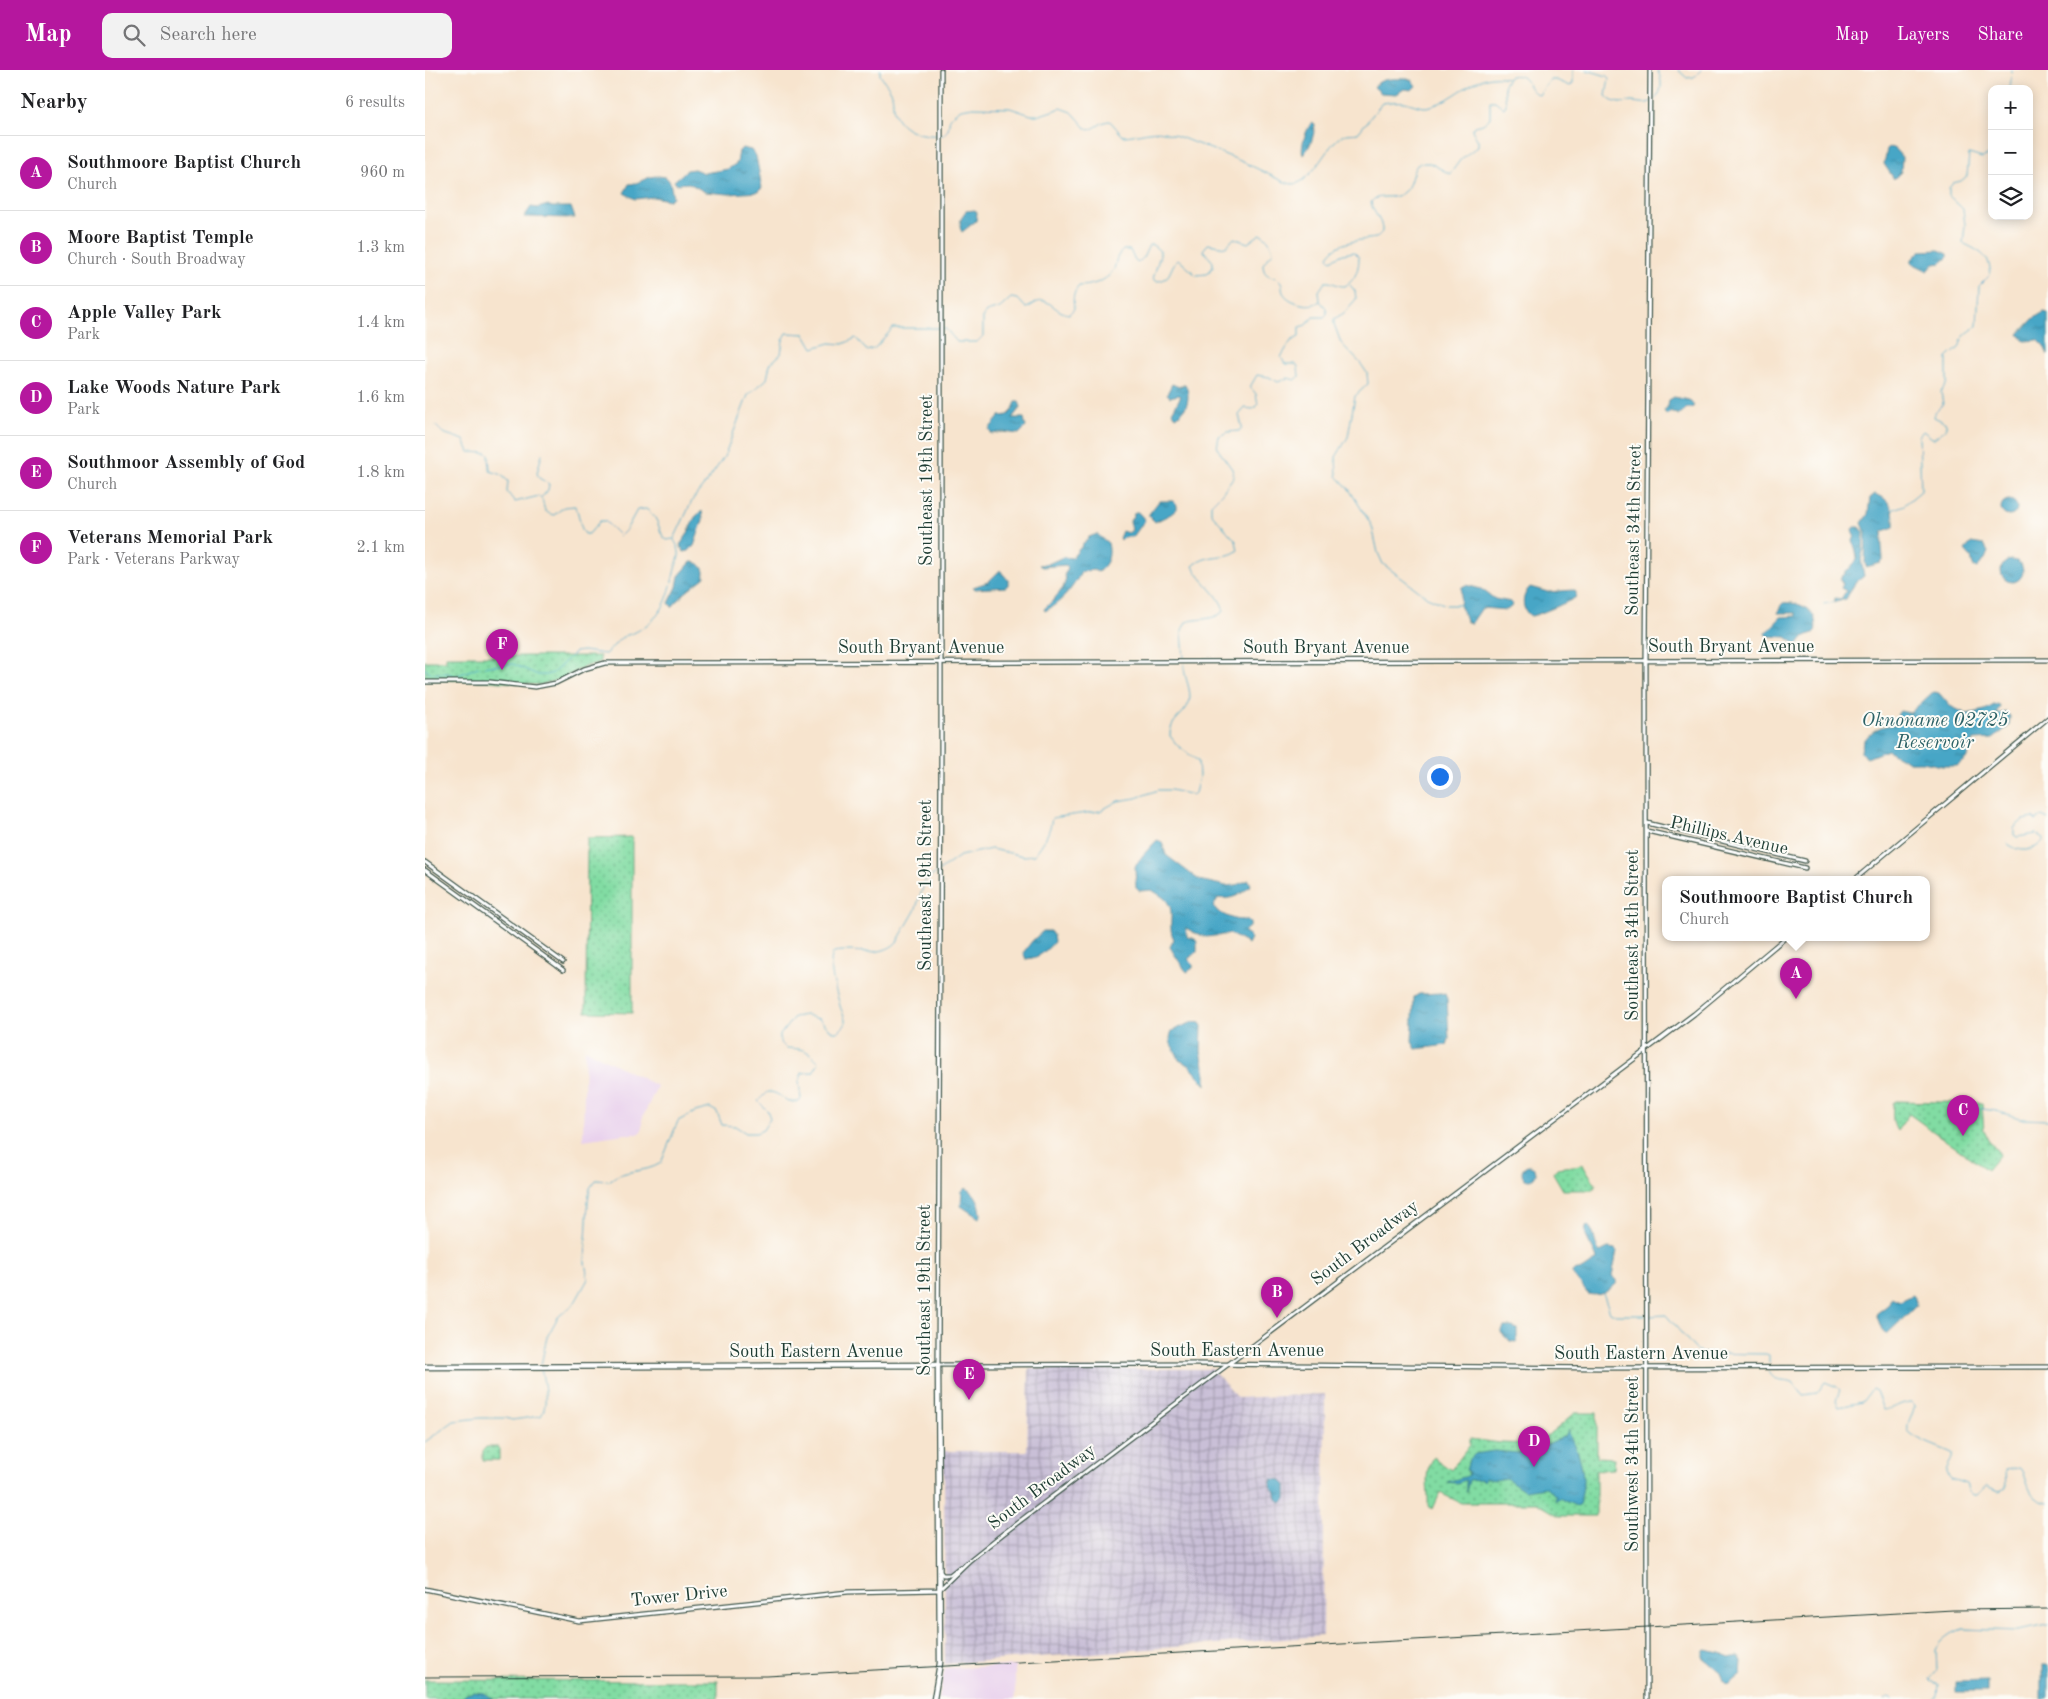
<!DOCTYPE html>
<html lang="en">
<head>
<meta charset="utf-8">
<style>
  body { margin:0; font-family:"Old Standard TT",serif; background:#f2f2f2; color:#202124 }
  .controls { position:absolute; right:15px; top:15px; display:grid; overflow:hidden; border-radius:10px; box-shadow:0 2px 12px #0003 }
  .controls button { width:45px; height:45px; display:grid; place-items:center; padding:0; border:0; border-bottom:1px solid #e0e0e0; background:#fff; color:#202124; font:25px sans-serif }
  .you { position:absolute; left:1014px; top:706px; width:18px; height:18px; margin:-12px; border:4px solid #fff; border-radius:50%; background:#1a73e8; box-shadow:0 0 0 8px #1a73e833 }
  .badge { display:grid; place-items:center; width:32px; height:32px; border-radius:50%; background:#b5179e; color:#fff; font-size:16px; font-weight:700 }
  .pin { position:absolute; translate:-50% -41px; filter:drop-shadow(0 1px 2px #0008) }
  .pin::after { content:''; position:absolute; top:26px; width:18px; height:15px; background:inherit; clip-path:polygon(0 0,100% 0,50% 100%) }
  .popup { position:absolute; left:1237px; top:806px; width:268px; height:65px; box-sizing:border-box; display:grid; place-content:center; border-radius:10px; background:#fff; filter:drop-shadow(0 1px 4px #0005); font-size:16px; white-space:nowrap; color:#757577 }
  .popup b { font-size:19px; color:#202124 }
  .popup::after { content:''; position:absolute; left:50%; top:100%; margin-left:-10px; border:10px solid transparent; border-top-color:#fff }
  .list { margin:0; padding:0; list-style:none }
  h2 { display:flex; justify-content:space-between; align-items:center; height:65px; margin:0; padding:0 20px; font-size:21px }
  h2 small { font-size:16px; font-weight:400; color:#757577 }
  .list li { display:grid; grid-template-columns:32px 1fr auto; gap:15px; align-items:center; box-sizing:border-box; height:75px; padding:0 20px; border-top:1px solid #e0e0e0 }
  .list b { display:block; font-size:19px; white-space:nowrap }
  .list p { margin:0; font-size:16px; white-space:nowrap; color:#757577 }
  .list em { font-size:16px; font-style:normal; color:#757577 }
  .icon { flex:none; width:28px; height:28px; fill:none; stroke:currentColor; stroke-width:2; stroke-linecap:round; stroke-linejoin:round }
  .map { position:relative; flex:none; width:1623px; height:1629px; overflow:hidden }
  header { display:flex; align-items:center; gap:30px; box-sizing:border-box; height:70px; padding:0 25px; background:#b5179e; color:#fff }
  header strong { font-size:24px }
  nav { display:flex; gap:28px; margin-inline-start:auto; font-size:18px }
  .search { width:350px; height:45px; background:#f2f2f2; display:flex; align-items:center; gap:12px; box-sizing:border-box; padding:0 18px; border-radius:10px; color:#757577; font-size:19px }
  main { display:flex }
  aside { flex:1; background:#fff }
  .map>svg:first-child { display:block }
</style>
</head>
<body>
<header>
<strong>Map</strong>
<div class="search"><svg class="icon" aria-label="search" viewBox="0 0 24 24"><circle cx="10" cy="10" r="6"/><path d="M15 15l6 6"/></svg>Search here</div>
<nav><a>Map</a><a>Layers</a><a>Share</a></nav>
</header>
<main>
<aside>
<h2>Nearby<small>6 results</small></h2>
<ul class="list">
<li><span class="badge">A</span><div><b>Southmoore Baptist Church</b><p>Church</p></div><em>960 m</em></li>
<li><span class="badge">B</span><div><b>Moore Baptist Temple</b><p>Church · South Broadway</p></div><em>1.3 km</em></li>
<li><span class="badge">C</span><div><b>Apple Valley Park</b><p>Park</p></div><em>1.4 km</em></li>
<li><span class="badge">D</span><div><b>Lake Woods Nature Park</b><p>Park</p></div><em>1.6 km</em></li>
<li><span class="badge">E</span><div><b>Southmoor Assembly of God</b><p>Church</p></div><em>1.8 km</em></li>
<li><span class="badge">F</span><div><b>Veterans Memorial Park</b><p>Park · Veterans Parkway</p></div><em>2.1 km</em></li>
</ul>
</aside>
<div class="map">
<svg width="1623" height="1629" viewBox="0 0 1623 1629">
  <defs>
    <pattern id="industrial-grid" width="8" height="8" patternUnits="userSpaceOnUse" patternTransform="scale(1.25)"><rect width="8" height="8" fill="#c9bfd7"/><path d="M0 4h8M4 0v8" fill="none" stroke="#a39caf"/></pattern>
    <pattern id="green-dots" width="8" height="8" patternUnits="userSpaceOnUse" patternTransform="scale(1.25)"><rect width="8" height="8" fill="#81dca3"/><path d="M2 2h.1M6 6h.1" fill="none" stroke="#69b486" stroke-width="1.8" stroke-linecap="round"/></pattern>
    <pattern id="water-ripples" width="26" height="14" patternUnits="userSpaceOnUse" patternTransform="scale(1.25)"><rect width="26" height="14" fill="#46a6c6"/><path d="M2 4q2-2 4 0t4 0M15 11q2-2 4 0t4 0" fill="none" stroke="#3a88a2"/></pattern>
  </defs>
  <rect width="100%" height="100%" fill="#fdfcf7"/>
  <filter id="ink" filterUnits="userSpaceOnUse"><feTurbulence type="fractalNoise" baseFrequency=".02" numOctaves="2"/><feDisplacementMap in="SourceGraphic" scale="10" xChannelSelector="R" yChannelSelector="G"/><feConvolveMatrix kernelMatrix="1 2 1 2 8 2 1 2 1" color-interpolation-filters="sRGB"/></filter>
  <filter id="wash" filterUnits="userSpaceOnUse"><feTurbulence type="fractalNoise" baseFrequency=".0096" numOctaves="4" result="noise"/><feDisplacementMap in="SourceGraphic" scale="20" xChannelSelector="R" yChannelSelector="G"/><feGaussianBlur stdDeviation="1.12" result="paint"/><feColorMatrix in="noise" values="0 0 0 0 0 0 0 0 0 0 0 0 0 0 0 0 0 1.4 0 .05"/><feComposite in="paint" operator="in"/></filter>
  <g filter="url(#wash)">
    <rect width="100%" height="100%" fill="#f7e4ce"/>
    <g fill="#e9d2ed">
      <polygon points="160,979 232,1016 217,1049 217,1060 213,1064 200,1064 158,1070"/>
      <polygon points="590,1596 590,1629 514,1629 520,1598"/>
    </g>
    <polygon fill="url(#industrial-grid)" points="604,1299 787,1299 813,1328 900,1324 898,1566 520,1594 519,1381 602,1381"/>
    <g fill="url(#green-dots)" stroke="#508c6c">
      <polygon points="21,586 175,586 175,592 159,597 136,609 114,615 64,611 0,610 0,591 21,591"/>
      <polygon points="207,767 207,943 161,942 162,768"/>
      <path d="M1471 1031 1557 1033 1559 1061 1564 1071 1575 1084 1562 1100 1484 1044 1472 1061C1466 1052 1468 1043 1468 1033Z"/>
      <path d="M1157 1093 1171 1115 1168 1120H1138L1128 1103 1132 1098C1140 1096 1151 1098 1157 1093Z"/>
      <path d="M1150 1343H1172V1387L1190 1388 1189 1399 1171 1400V1446H1134L1112 1433H1036L1015 1423 1008 1439 1003 1436C1004 1419 998 1403 1008 1387L1026 1400 1045 1375V1369C1069 1372 1097 1378 1119 1367 1130 1362 1140 1351 1150 1343Z"/>
      <polygon points="61,1377 74,1377 74,1390 58,1390 58,1381"/>
      <polygon points="0,1610 293,1611 293,1629 0,1629"/>
    </g>
    <g fill="url(#water-ripples)" stroke="#32727d">
      <path d="M982 9 987 10 991 16 987 20 979 19 972 24 956 23 949 17C955 7 971 9 982 9Z"/>
      <path d="M887 52 890 54C889 66 886 76 878 85 875 76 881 60 887 52Z"/>
      <polygon points="1464,77 1469,78 1477,87 1476,102 1469,109 1459,94 1462,79"/>
      <polygon points="317,78 326,80 331,86 337,118 333,122 304,124 280,122 264,113 251,114 249,111 262,100 269,99 279,103 303,99 312,93 314,81"/>
      <path d="M233 106 241 107 245 112 248 127 244 130 228 127 210 129 199 123 204 114C215 114 221 106 233 106Z"/>
      <polygon points="123,135 127,137 146,137 150,148 99,147 106,137 113,138"/>
      <path d="M550 140 552 143 551 151 537 162C533 156 536 146 541 141Z"/>
      <polygon points="1514,180 1523,184 1523,187 1516,193 1509,194 1503,201 1487,193 1487,189 1495,181"/>
      <polygon points="1619,242 1623,243 1623,285 1619,276 1613,270 1599,271 1594,264 1609,248"/>
      <path d="M747 314 754 317 760 314C766 326 763 340 751 347L747 342 756 326 753 325 745 327 742 324Z"/>
      <polygon points="1249,327 1264,330 1269,336 1267,338 1262,338 1254,345 1246,341 1242,345 1239,341 1243,336 1244,330"/>
      <polygon points="591,332 594,332 596,337 587,348 599,348 601,357 594,364 578,362 567,364 564,359 575,346 583,345 587,341"/>
      <path d="M1450 424C1466 429 1470 441 1469 457L1458 461C1455 472 1458 480 1458 491L1456 493 1441 497 1440 492 1441 463 1437 453 1443 444 1445 428Z"/>
      <circle cx="1584" cy="438" r="8"/>
      <polygon points="734,431 748,431 752,435 752,439 746,444 730,452 724,446 724,444"/>
      <polygon points="277,441 278,450 269,476 264,481 259,482 255,475 262,465 270,447"/>
      <polygon points="710,442 713,442 720,450 708,467 699,467 696,470 694,468 697,461 703,463 707,460 705,451"/>
      <polygon points="1430,457 1435,457 1439,462 1438,481 1436,489 1439,506 1430,513 1421,529 1408,533 1410,528 1416,529 1421,521 1416,518 1418,514 1415,509 1432,490 1431,481 1428,471 1430,466 1428,459"/>
      <path d="M672 464 683 473C686 486 683 494 673 502L668 500 656 502C649 517 636 533 620 541L619 539 630 528 638 518 641 509 639 505 643 499 641 495 617 497 614 495 625 493 638 487 647 488 664 467Z"/>
      <polygon points="1546,473 1559,475 1563,482 1560,489 1552,498 1548,496 1546,487 1540,480"/>
      <circle cx="1587" cy="501" r="11"/>
      <path d="M266 492C276 492 279 498 280 507L260 523 247 537 244 533 252 517 254 506Z"/>
      <polygon points="575,500 583,510 583,515 581,517 550,519 548,517 563,512"/>
      <polygon points="1041,515 1056,519 1070,529 1086,532 1088,535 1082,540 1057,538 1046,554 1041,551 1035,535 1037,517"/>
      <path d="M1105 517 1123 522 1148 520 1151 522V527C1148 530 1111 546 1106 546 1095 539 1097 525 1105 517Z"/>
      <path d="M1358 533C1376 531 1395 542 1390 562L1378 567 1372 575 1361 567 1342 566 1341 563 1356 547 1371 546V543H1353L1356 535Z"/>
      <path d="M1508 622 1514 623 1525 636 1542 644 1560 640 1569 635 1573 634 1575 637 1571 643 1572 644 1581 642 1585 646 1584 656 1568 669 1549 670 1542 688 1532 696H1517L1498 692H1484L1462 680 1442 688 1436 683C1436 670 1447 659 1460 656 1468 654 1472 657 1478 651L1472 645 1475 641 1485 643Z"/>
      <path d="M732 770 737 772 741 785 774 810 801 816 811 815 824 810 826 815C816 825 807 830 793 828L788 837C792 842 803 847 809 849 816 851 820 848 825 853V856L818 862 826 868 823 874 805 864 781 867 768 862 761 857 762 867 770 869 772 872V882L763 889 768 894V898L762 902C758 898 748 882 745 877L749 869C742 858 750 842 743 833 740 827 732 824 727 820L714 821 711 818 710 797 718 785Z"/>
      <path d="M618 861H625L628 865 629 872C620 882 614 888 601 889L598 883 607 871Z"/>
      <polygon points="1016,923 1020,924 1022,929 1024,969 1022,975 991,979 987,972 989,927 994,924"/>
      <path d="M768 952 775 953 777 956 776 982 781 1005V1015L764 995 754 990C751 978 741 975 747 961Z"/>
      <circle cx="1104" cy="1103" r="7"/>
      <path d="M540 1118C551 1121 556 1135 556 1146L554 1148 536 1136 537 1121Z"/>
      <path d="M1162 1155C1171 1161 1168 1174 1175 1182L1183 1178 1190 1179 1192 1181 1187 1206 1192 1210V1213C1183 1222 1175 1227 1163 1224L1147 1204 1148 1201 1159 1199 1172 1190C1170 1178 1156 1167 1162 1155Z"/>
      <polygon points="1488,1225 1490,1228 1491,1236 1462,1264 1455,1256 1451,1244 1464,1234 1466,1227 1475,1231"/>
      <polygon points="1079,1257 1087,1257 1092,1259 1092,1271 1090,1272 1085,1271 1076,1263"/>
      <path d="M1144 1359V1364C1157 1387 1163 1411 1153 1437L1134 1428 1130 1431 1131 1426 1121 1417 1099 1420 1081 1408 1070 1410 1060 1408 1058 1411 1056 1409 1044 1410 1041 1422V1410L1031 1413 1022 1412 1043 1406 1044 1402 1041 1400 1044 1390 1050 1384 1069 1381 1093 1383 1112 1379 1140 1366Z"/>
      <polygon points="847,1409 856,1410 861,1415 861,1429 857,1433 852,1429 851,1423 845,1416"/>
      <polygon points="1280,1580 1296,1583 1304,1588 1314,1586 1317,1591 1316,1604 1303,1615 1299,1611 1296,1602 1278,1587 1278,1583"/>
      <rect x="1617" y="1595" width="6" height="34"/>
      <polygon points="1562,1611 1562,1622 1531,1622 1531,1612"/>
      <polygon points="48,1622 59,1623 69,1629 37,1629 40,1625"/>
    </g>
    <g fill="none" stroke-linecap="round" stroke-linejoin="round">
      <g stroke="#46a6c6" stroke-width="1">
        <path d="M455 0V5C458 10 463 15 466 21 469 28 467 34 469 41 474 61 500 67 518 65L523 60 525 47 536 39 548 37 585 38 606 45H615L636 38 647 42 663 60C671 59 676 51 685 51L698 66C710 66 727 59 739 62 752 65 766 72 778 76 798 84 818 91 837 101 844 104 860 114 868 114 888 113 901 74 918 65 922 63 929 64 933 63L957 33C965 32 971 31 980 32 989 34 997 39 1006 36 1033 29 1051 0 1082 8"/>
        <path d="M1162 0 1182 6 1184 8 1181 26C1190 35 1195 33 1206 32 1212 32 1217 34 1222 33 1238 29 1239 11 1232 0"/>
        <polyline points="1253,0 1262,8 1269,7 1276,0"/>
        <polyline points="1585,19 1587,0"/>
        <polyline points="925,215 930,221 931,229 919,243 909,249 909,254 916,273 936,294 942,303 943,314 930,326 923,367 911,387 912,406 924,419 947,456 953,483 958,494 1002,527 1021,535 1035,535"/>
        <path d="M895 230 894 221 900 212C908 211 913 217 920 216 931 210 934 198 934 187L929 182 918 184 906 190 903 187C910 171 937 170 951 168L957 162C958 150 948 144 946 132L949 129C957 125 968 129 976 124 989 116 984 102 994 93H1005L1025 104 1036 89 1053 76V71L1047 60 1049 56 1058 54 1065 48V31H1070L1079 38 1081 35 1079 14 1085 6C1105 2 1100 20 1114 25L1125 10H1131L1145 16 1148 13V0"/>
        <path d="M11 356 18 363 39 370 44 382 62 383 64 385 65 401 75 404 83 411 82 422 90 432 114 426C122 433 114 442 129 445L139 437 150 436C155 444 154 457 160 464H164L175 451H180L195 466 201 460 212 440 221 439C237 450 232 463 242 470L248 469"/>
        <polyline points="117,384 112,403 114,408 124,414 123,420 117,427"/>
        <path d="M1467 440 1479 435 1496 421 1494 366 1498 361 1507 368H1509L1521 359V353L1509 347 1510 342 1518 334 1516 322 1522 313V288L1534 278 1537 269 1541 264 1552 256 1554 216 1565 205C1567 185 1551 180 1538 173L1540 155 1538 139 1524 126V118L1528 113 1536 111 1542 106 1544 84 1557 88 1564 85 1567 80"/>
        <path d="M249 469 268 429 284 409 299 387 323 325 342 309 345 294 356 284 358 270 362 263 380 264 388 278 405 273 418 274 431 268 442 281 450 278 468 258H516L521 259 532 272H552L558 266V246L561 242 575 238 586 228 593 229 601 238C606 237 611 231 617 231 626 231 632 243 644 244L649 239C648 230 647 224 654 216 665 216 680 212 687 202 693 194 688 189 698 180H705L710 191 713 193 718 188 724 175H728L735 181V185L728 209 731 211C747 211 744 197 753 189L771 205 782 204 788 197V192L778 180 783 174 801 177 809 168 823 173 835 164C842 166 847 175 848 182L838 194C838 210 851 204 856 212 858 216 856 220 859 224 865 233 886 239 895 231"/>
        <polyline points="1399,534 1408,532"/>
        <path d="M759 590 757 560 761 552C773 548 789 551 799 541 795 523 775 512 768 496 783 482 803 490 813 480L811 471 786 443V434L797 423 809 406 807 399 792 378 794 366 803 362 814 361 817 357 814 345 820 338 828 339 833 335 831 324 825 317 832 305 844 307 853 312 863 308 870 310 874 307 873 296 870 294H860L856 287 866 271 874 267V257L881 255 888 247H899L902 244 901 238 895 231"/>
        <path d="M0 599C11 608 18 599 31 606L53 597 77 595 88 594 113 605H121L128 603 150 582 158 581 180 584C186 580 190 573 196 568 202 564 209 564 214 560 239 545 243 529 249 503 252 488 259 486 249 470"/>
        <path d="M1583 774C1595 783 1608 782 1618 771V768L1611 764 1592 767 1589 765V758L1598 750 1608 748 1611 751 1617 746 1623 749"/>
        <polyline points="1531,1035 1571,1041 1598,1049 1623,1050"/>
        <polyline points="1178,1223 1185,1242 1192,1245 1220,1245"/>
        <polyline points="1224,1246 1241,1245 1270,1279 1277,1283 1341,1284 1344,1285 1344,1293"/>
        <path d="M116 1295 122 1267 133 1247 149 1234 163 1209 160 1192 163 1131 165 1118 171 1110 184 1111C199 1098 219 1104 236 1093L253 1051 270 1042 285 1038 292 1042 297 1055 310 1056 321 1063H331L338 1060 345 1048 342 1040 333 1031 342 1022C356 1021 360 1035 373 1032L376 1029 374 1011 377 1003 388 1002 394 992C381 979 379 979 361 978L355 972V965L369 947 380 945 394 949 408 962H413L420 955C421 947 417 943 415 936 412 924 401 892 409 882 430 878 455 889 472 872L490 841 500 811 535 786 566 779 599 786 609 785C618 774 625 763 627 748L675 741 693 731 711 728 733 720H746L768 725 770 723 774 707 773 691 753 676 745 666C744 650 759 646 764 633 768 620 758 607 759 594"/>
        <path d="M1344 1301C1347 1312 1359 1309 1368 1312L1378 1325 1392 1323 1400 1312 1412 1317 1415 1320 1411 1330 1414 1337 1437 1332 1447 1319 1451 1321 1458 1340C1468 1339 1477 1332 1486 1332L1489 1335C1490 1345 1481 1351 1483 1361 1493 1371 1514 1377 1527 1383 1529 1391 1521 1395 1521 1403L1526 1409 1541 1414 1544 1422 1547 1425H1552L1562 1416 1574 1421 1581 1418 1580 1400 1594 1398 1598 1401C1604 1416 1604 1429 1623 1433"/>
        <path d="M0 1372 29 1351 55 1348H81L87 1350 116 1346C124 1334 119 1312 116 1299"/>
        <polyline points="1460,1629 1463,1627 1468,1629"/>
        <path d="M1509 1629 1512 1627 1513 1615 1505 1609 1512 1601 1511 1580C1516 1570 1527 1562 1538 1559L1593 1561 1623 1555"/>
      </g>
    </g>
  </g>
  <g filter="url(#ink)">
    <g fill="none" stroke-linecap="round" stroke-linejoin="round">
      <g stroke="#3f564b" stroke-width="5.5">
        <g id="minor">
          <polyline points="516,0 516,678 513,1295 769,1294 1178,1298 1623,1297"/>
          <polyline points="0,612 65,612 110,617 131,613 159,599 180,593 1623,590"/>
          <polyline points="1222,753 1380,791"/>
          <polyline points="1222,761 1380,798"/>
          <polyline points="0,792 138,892"/>
          <polyline points="0,800 138,900"/>
          <polyline points="1429,810 1623,648"/>
          <polyline points="515,1502 518,1505 525,1505 535,1497"/>
          <polyline points="0,1519 154,1551 423,1522 514,1520 545,1490 579,1463 1269,944 1360,868"/>
          <polyline points="1222,1629 1221,591 1225,0"/>
        </g>
      </g>
      <g stroke="#3f564b" stroke-width="7">
        <polyline id="major" points="0,1297 513,1295 515,1593 509,1629"/>
      </g>
      <use href="#minor" stroke="#fff" stroke-width="3"/>
      <use href="#major" stroke="#fff" stroke-width="4.5"/>
      <polyline stroke="#1f3d34" stroke-width="1" points="0,1607 342,1606 1528,1540 1623,1539"/>
    </g>
  </g>
  <g text-anchor="middle" dominant-baseline="central" stroke-width="4" stroke-linejoin="round" paint-order="stroke">
    <g font-size="18" fill="#1f3d34" stroke="#fdfcf7">
      <text transform="translate(502 410) rotate(-90)">Southeast 19th Street</text>
      <text transform="translate(1209 460) rotate(-89)">Southeast 34th Street</text>
      <text x="1306" y="577">South Bryant Avenue</text>
      <text x="496" y="578">South Bryant Avenue</text>
      <text x="901" y="578">South Bryant Avenue</text>
      <text transform="translate(1304 766) rotate(13)">Phillips Avenue</text>
      <text transform="translate(501 815) rotate(-90)">Southeast 19th Street</text>
      <text transform="translate(1208 865) rotate(-90)">Southeast 34th Street</text>
      <text transform="translate(940 1173) rotate(-37)">South Broadway</text>
      <text transform="translate(500 1220) rotate(-90)">Southeast 19th Street</text>
      <text x="812" y="1281">South Eastern Avenue</text>
      <text x="391" y="1282">South Eastern Avenue</text>
      <text x="1216" y="1284">South Eastern Avenue</text>
      <text transform="translate(1208 1394) rotate(-90)">Southwest 34th Street</text>
      <text transform="translate(617 1417) rotate(-37)">South Broadway</text>
      <text transform="translate(254 1526) rotate(-6)">Tower Drive</text>
    </g>
    <g font-size="19" font-style="italic" fill="#2d6267" stroke="#fdfcf7">
      <text x="1510" y="651">Oknoname 02725<tspan x="1510" dy="22">Reservoir</tspan></text>
    </g>
  </g>
</svg>
<div class="controls">
<button>+</button>
<button>−</button>
<button><svg class="icon" aria-label="layers" viewBox="0 0 24 24"><path d="M12 4l9 5-9 5-9-5zM3 14l9 5 9-5"/></svg></button>
</div>
<div class="you"></div>
<div class="pin badge" style="left:1371px;top:929px">A</div>
<div class="popup"><b>Southmoore Baptist Church</b>Church</div>
<div class="pin badge" style="left:852px;top:1248px">B</div>
<div class="pin badge" style="left:1538px;top:1066px">C</div>
<div class="pin badge" style="left:1109px;top:1397px">D</div>
<div class="pin badge" style="left:544px;top:1330px">E</div>
<div class="pin badge" style="left:77px;top:600px">F</div>
</div>
</main>
</body>
</html>
